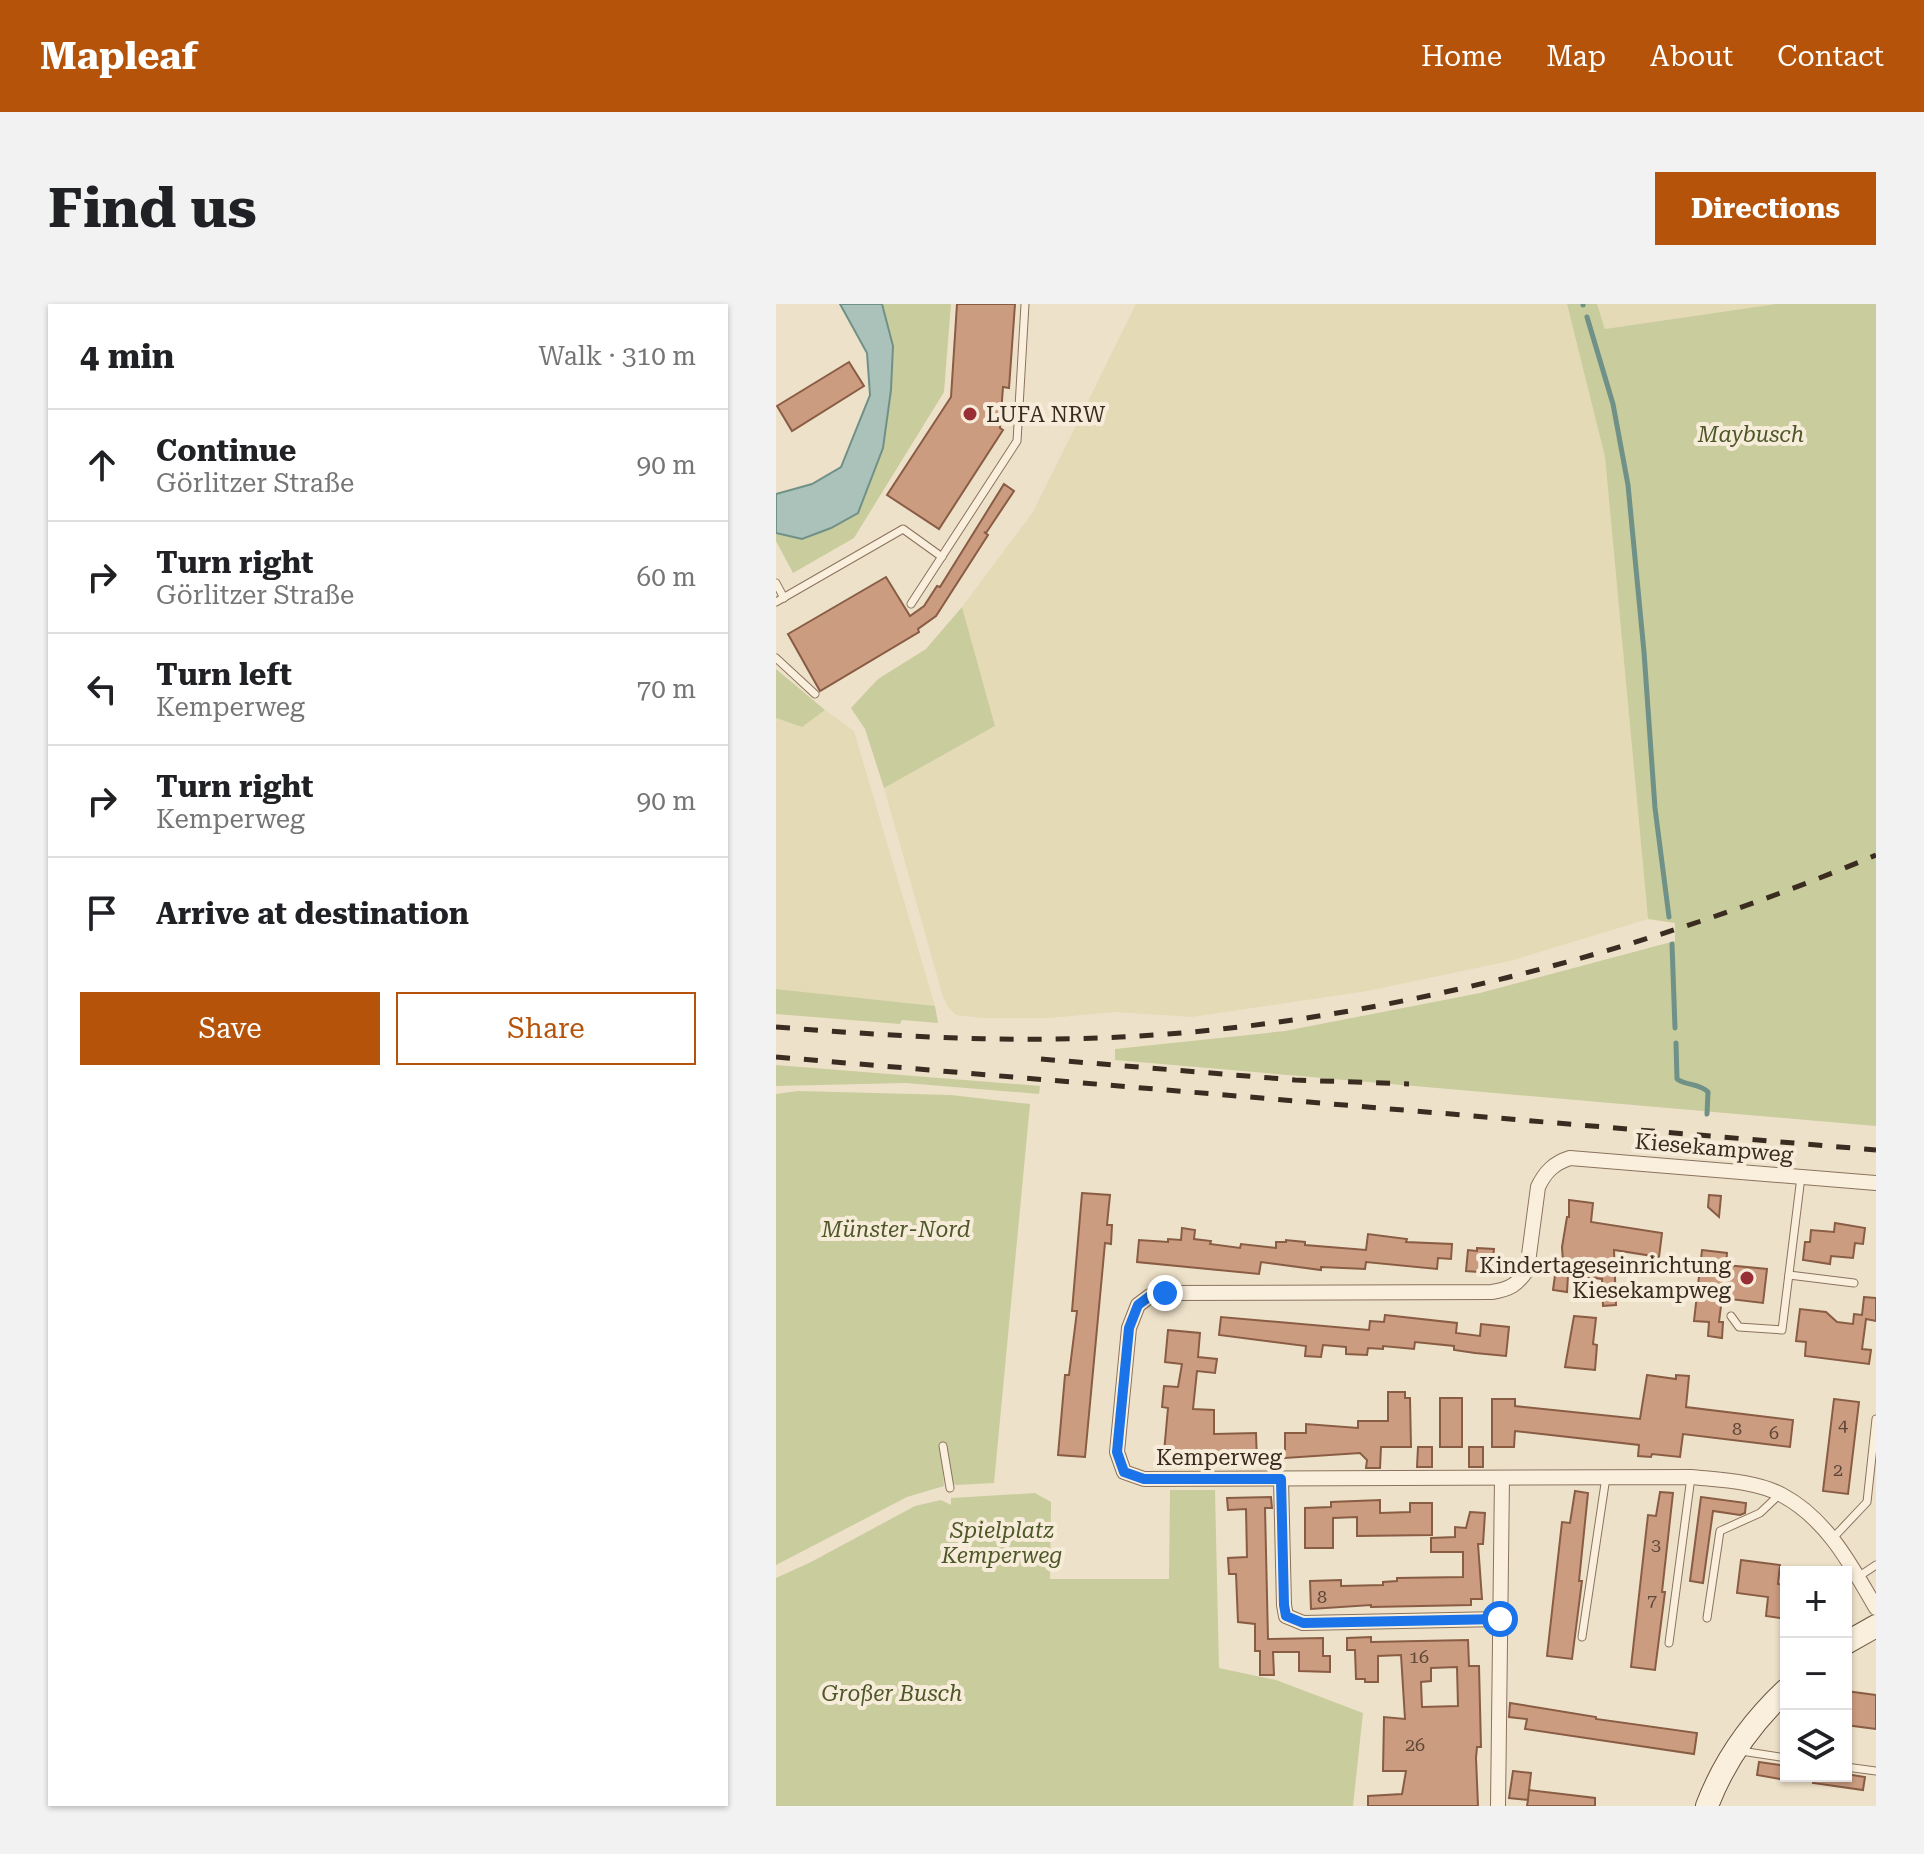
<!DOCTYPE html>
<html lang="en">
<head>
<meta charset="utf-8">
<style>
  body { margin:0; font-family:"Roboto Serif",serif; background:#f2f2f2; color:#202124 }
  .controls { position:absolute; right:24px; bottom:24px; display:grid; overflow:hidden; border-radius:0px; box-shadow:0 2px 6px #0004 }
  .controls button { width:72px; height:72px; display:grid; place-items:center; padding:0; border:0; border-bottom:2px solid #e0e0e0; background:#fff; color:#202124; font:40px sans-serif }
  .stop { position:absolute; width:24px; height:24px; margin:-18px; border:6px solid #1a73e8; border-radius:50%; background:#fff }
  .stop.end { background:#1a73e8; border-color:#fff; box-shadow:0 2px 8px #0008 }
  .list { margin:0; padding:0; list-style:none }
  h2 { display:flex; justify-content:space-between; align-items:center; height:104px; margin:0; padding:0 32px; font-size:34px }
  h2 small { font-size:26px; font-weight:400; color:#757577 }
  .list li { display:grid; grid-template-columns:52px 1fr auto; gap:24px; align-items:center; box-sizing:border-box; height:112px; padding:0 32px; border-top:2px solid #e0e0e0 }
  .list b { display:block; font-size:30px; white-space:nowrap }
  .list p { margin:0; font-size:26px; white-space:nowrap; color:#757577 }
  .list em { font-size:26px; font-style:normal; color:#757577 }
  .actions { display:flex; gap:16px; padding:24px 32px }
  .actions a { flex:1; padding:18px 0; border:2px solid #b45309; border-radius:0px; text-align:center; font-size:28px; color:#b45309 }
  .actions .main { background:#b45309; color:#fff }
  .icon { flex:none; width:44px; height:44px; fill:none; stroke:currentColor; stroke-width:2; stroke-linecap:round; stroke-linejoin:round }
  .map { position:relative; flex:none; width:1100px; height:1502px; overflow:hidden; border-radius:0px }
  header { display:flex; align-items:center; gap:48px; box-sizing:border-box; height:112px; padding:0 40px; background:#b45309; color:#fff }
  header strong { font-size:38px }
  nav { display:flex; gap:44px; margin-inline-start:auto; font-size:28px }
  .intro { display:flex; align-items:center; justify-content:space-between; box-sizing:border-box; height:192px; padding:0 48px }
  h1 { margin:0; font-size:56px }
  .button { padding:20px 36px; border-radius:0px; background:#b45309; color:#fff; font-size:28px; font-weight:700 }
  main { display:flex; gap:48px; padding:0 48px }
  aside { flex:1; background:#fff; border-radius:0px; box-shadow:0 2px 6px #0004 }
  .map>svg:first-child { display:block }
</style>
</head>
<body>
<header>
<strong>Mapleaf</strong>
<nav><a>Home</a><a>Map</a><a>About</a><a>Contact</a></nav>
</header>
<div class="intro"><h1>Find us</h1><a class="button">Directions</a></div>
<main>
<aside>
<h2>4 min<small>Walk · 310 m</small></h2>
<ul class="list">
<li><svg class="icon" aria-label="ahead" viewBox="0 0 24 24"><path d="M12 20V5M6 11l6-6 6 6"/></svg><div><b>Continue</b><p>Görlitzer Straße</p></div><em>90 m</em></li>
<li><svg class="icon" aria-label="right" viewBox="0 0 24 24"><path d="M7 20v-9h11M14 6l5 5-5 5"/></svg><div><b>Turn right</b><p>Görlitzer Straße</p></div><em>60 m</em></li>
<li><svg class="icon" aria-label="left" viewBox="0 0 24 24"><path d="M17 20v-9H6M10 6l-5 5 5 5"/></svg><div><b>Turn left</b><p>Kemperweg</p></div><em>70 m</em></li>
<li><svg class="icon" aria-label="right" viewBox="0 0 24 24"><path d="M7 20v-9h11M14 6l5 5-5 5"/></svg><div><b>Turn right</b><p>Kemperweg</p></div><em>90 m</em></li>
<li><svg class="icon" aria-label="arrive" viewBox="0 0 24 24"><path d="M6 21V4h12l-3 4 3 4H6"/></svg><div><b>Arrive at destination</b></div></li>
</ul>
<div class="actions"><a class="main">Save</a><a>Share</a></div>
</aside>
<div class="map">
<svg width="1100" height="1502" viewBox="0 0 1100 1502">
  <rect width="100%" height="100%" fill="#eee1c9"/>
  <g fill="#e4dab6">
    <polygon points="360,0 791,0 829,153 872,615 734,657 591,687 416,713 340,708 273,714 205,714 180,711 172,703 167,693 108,484 219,422 186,303 257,208"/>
    <polygon points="821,0 1000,0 829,25"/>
    <polygon points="49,406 78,427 159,702 0,685 0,414 26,423"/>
  </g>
  <g fill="#c9cc9d">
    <polygon points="106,0 175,0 168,88 78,234 17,269 0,237 0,229 26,235 82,209 107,144 117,42"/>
    <polygon points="791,0 821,0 829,25 1000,0 1100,0 1100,822 339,756 339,745 509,727 704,689 899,637 899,619 872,615 829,153"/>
    <polygon points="186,303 219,422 108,484 89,425 75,404 102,375 150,345"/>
    <polygon points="0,365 49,406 26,423 0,414"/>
    <polygon points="0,685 159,702 162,719 126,716 124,720 0,710"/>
    <polygon points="0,761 264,782 263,790 129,779 0,782"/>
    <polygon points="22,787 175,791 254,800 218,1179 180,1181 175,1178 171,1140 165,1143 168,1182 131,1193 0,1261 0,790"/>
    <polygon points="394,1186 439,1186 443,1364 500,1376 587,1409 577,1502 0,1502 0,1274 35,1258 139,1202 165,1196 175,1201 175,1194 259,1189 275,1198 274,1275 393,1275"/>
  </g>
  <polygon fill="#aac2ba" stroke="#709187" stroke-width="2" points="64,0 106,0 117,42 115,86 107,144 82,209 55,224 26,235 0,229 0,190 36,180 65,163 94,91 91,49"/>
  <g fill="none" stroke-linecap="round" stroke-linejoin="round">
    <g stroke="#709187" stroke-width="5">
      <polyline points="807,0 807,1"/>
      <polyline points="811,13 837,100 852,181 868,348 879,504 893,613"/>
      <polyline points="896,640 899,724"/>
      <path d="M900 739 901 775C911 782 923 779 932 788L931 810"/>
    </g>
  </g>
  <g fill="#cb9c80" stroke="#895c44" stroke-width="2" fill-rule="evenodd">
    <polygon points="181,0 239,0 233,84 227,83 224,124 227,126 163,225 111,191 175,93"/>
    <polygon points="73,58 88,82 16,127 1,102"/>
    <polygon points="228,180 238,187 210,229 208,228 212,231 160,312 142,325 143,328 44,387 12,330 110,273 134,312 148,302 161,282 164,283"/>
    <polygon points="306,889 334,891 331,921 336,921 335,940 329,939 309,1153 282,1151 289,1071 293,1071 301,1007 296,1007"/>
    <polygon points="933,891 945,892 943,913 932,903"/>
    <polygon points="793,896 817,899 815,918 886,929 883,953 838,946 840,1001 827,1002 826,975 792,971 791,988 777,986 781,957 787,958 786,943 791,913 793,913"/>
    <polygon points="1059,919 1089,924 1087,940 1079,939 1077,954 1055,952 1054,960 1027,956 1029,938 1034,938 1035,926 1058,928"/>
    <polygon points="406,924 419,926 418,935 435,937 434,940 464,944 465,940 500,944 500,938 510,938 510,936 529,938 529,941 590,946 592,930 631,935 630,938 676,940 675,955 662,954 661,965 590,958 589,965 545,963 545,966 485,958 483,970 361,958 363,936 392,938 392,935 405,936"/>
    <polygon points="701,944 718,945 715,969 690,967 692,946 701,947"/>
    <polygon points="926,946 951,949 950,961 991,965 987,999 946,994 943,1018 947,1018 946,1034 932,1032 933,1018 918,1017"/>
    <polygon points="1088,993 1100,994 1100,1017 1090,1015 1086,1045 1095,1046 1093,1060 1029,1052 1030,1038 1020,1037 1024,1005 1050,1008 1061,1018 1077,1020 1078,1010 1086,1011"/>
    <polygon points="609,1011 681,1019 680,1029 704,1032 705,1020 733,1023 730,1052 699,1049 678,1046 678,1042 639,1038 638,1045 607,1042 607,1045 592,1044 591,1051 570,1050 570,1043 547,1041 545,1053 529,1052 530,1042 443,1031 445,1013 593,1026 594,1017 608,1018"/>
    <polygon points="798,1012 820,1014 817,1040 821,1041 819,1066 789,1063"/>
    <polygon points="392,1026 424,1029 422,1053 441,1055 439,1069 421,1067 417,1105 438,1106 438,1130 480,1129 481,1157 459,1157 459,1153 388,1148 392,1104 386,1103 388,1082 402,1083 406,1060 389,1058"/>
    <polygon points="871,1071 900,1075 900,1071 913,1072 910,1103 1017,1116 1014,1143 907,1130 904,1153 876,1150 875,1153 862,1152 863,1141 739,1127 738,1143 716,1143 716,1095 739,1095 739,1102 864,1115"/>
    <polygon points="612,1088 629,1088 629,1094 634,1094 635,1143 605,1143 604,1164 590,1164 591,1156 584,1149 509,1154 509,1129 530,1129 530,1120 582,1124 582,1117 612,1117"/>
    <rect x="664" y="1094" width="22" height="49"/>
    <polygon points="1058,1095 1083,1098 1072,1190 1047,1187"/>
    <polygon points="642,1143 656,1143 656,1163 641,1163"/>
    <rect x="693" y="1143" width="14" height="20"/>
    <polygon points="799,1187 812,1189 803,1277 806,1277 796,1355 771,1352 786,1218 794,1219"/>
    <polygon points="884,1188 897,1189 886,1288 889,1288 879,1366 855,1363 872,1211 880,1212"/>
    <polygon points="495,1193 496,1204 489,1204 492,1335 547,1334 547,1352 554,1352 554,1368 523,1367 523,1348 497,1348 498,1371 484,1371 484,1347 479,1347 479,1320 462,1318 460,1270 453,1270 452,1254 471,1253 470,1205 452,1206 451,1194"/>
    <polygon points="925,1193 970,1199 969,1209 964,1211 937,1207 927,1279 914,1277"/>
    <polygon points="604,1196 604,1209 634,1208 634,1199 656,1199 656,1231 581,1232 581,1213 557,1214 557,1244 529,1244 529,1204 555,1203 555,1198"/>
    <polygon points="694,1208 709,1209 707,1240 702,1240 706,1295 695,1295 695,1301 595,1303 595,1301 535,1305 534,1277 565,1276 565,1282 607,1281 607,1278 621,1277 621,1274 687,1273 687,1248 655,1248 655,1234 679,1233 679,1223 690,1224"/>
    <polygon points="965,1256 1004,1261 1002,1280 1010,1281 1010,1315 990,1312 992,1293 961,1289"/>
    <path d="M595 1333V1338L692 1336 693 1362H703L705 1443H701L700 1454 702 1502H592V1492L626 1490 630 1467H607L608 1413 629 1415 625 1351 602 1352V1378H589V1375H580L579 1346H571V1334ZM681 1363 682 1402 646 1403 645 1378 655 1377V1364Z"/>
    <polygon points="1070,1387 1100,1391 1100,1425 1070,1421"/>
    <polygon points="734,1399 820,1413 820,1415 921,1429 918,1450 749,1425 751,1415 733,1413"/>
    <polygon points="983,1458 1010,1462 1010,1476 981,1471"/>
    <polygon points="737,1467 755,1469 752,1495 753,1486 819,1494 819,1502 751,1502 752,1496 733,1494"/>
    <polygon points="1070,1470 1089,1473 1087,1486 1037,1479 1038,1472"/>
  </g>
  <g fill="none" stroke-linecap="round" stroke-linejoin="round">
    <g stroke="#8a735e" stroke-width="9">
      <g id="lane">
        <polyline points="0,279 8,294"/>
        <polyline points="0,298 127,225 166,253"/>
        <polyline points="135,300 241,137 249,0"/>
        <polyline points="0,354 39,390"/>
        <polyline points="1013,971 1078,979"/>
        <polyline points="955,1012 963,1023 1006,1026 1025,873"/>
        <polyline points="167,1142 174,1184"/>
        <polyline points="1057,1234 1091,1198 1100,1115"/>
        <polyline points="1082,1273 1100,1261"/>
        <polyline points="931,1314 944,1227 984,1209 1004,1190"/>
        <polyline points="806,1333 830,1173"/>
        <polyline points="893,1339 915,1173"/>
        <polyline points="965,1447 1010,1454"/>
        <polyline points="1070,1463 1100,1467"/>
      </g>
    </g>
    <g stroke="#8a735e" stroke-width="16">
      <g id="street">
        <path d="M1100 879 794 854C778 859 769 868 762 883L751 966C741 981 734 985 716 988L389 989 374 992 362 1001 353 1024 341 1148 348 1168 368 1175 915 1173C944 1176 980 1177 1006 1191 1051 1215 1075 1261 1100 1304"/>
        <polyline points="505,1175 508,1301 510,1312 527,1319 724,1315"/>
        <polyline points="722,1502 726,1174"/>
      </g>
    </g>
    <g stroke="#6c5541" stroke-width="24">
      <g id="secondary">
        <polyline points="1070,1339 1100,1322"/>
        <path d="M931 1502C948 1457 975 1419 1010 1386"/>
      </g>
    </g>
    <use href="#lane" stroke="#f9efdc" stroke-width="7"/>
    <use href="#street" stroke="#f9efdc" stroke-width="14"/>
    <use href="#secondary" stroke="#f9efdc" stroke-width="22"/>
    <g stroke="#3b2c21" stroke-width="5" stroke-dasharray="14 14" stroke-linecap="butt">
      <path d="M0 723C115 732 229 739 344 733 595 721 870 648 1100 551"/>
      <polyline points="0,753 1100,846"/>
      <polyline points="265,755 519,776 633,780"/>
    </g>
  </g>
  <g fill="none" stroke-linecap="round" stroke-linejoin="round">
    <polyline stroke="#1a73e8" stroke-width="10" points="389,989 374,992 362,1001 353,1024 341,1148 348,1168 368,1175 505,1175 508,1301 510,1312 527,1319 724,1315"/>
  </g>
  <g fill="#982f34" stroke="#f6ecd9" stroke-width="3">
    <circle cx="194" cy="110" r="8"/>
    <circle cx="971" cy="974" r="8"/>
  </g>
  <g text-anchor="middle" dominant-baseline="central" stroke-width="8" stroke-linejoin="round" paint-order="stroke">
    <g font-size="18" fill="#5f4839">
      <text x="1067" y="1120">4</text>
      <text x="961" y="1124">8</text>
      <text x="998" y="1128">6</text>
      <text x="1062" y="1165">2</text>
      <text x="880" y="1240">3</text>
      <text x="546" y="1292">8</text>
      <text x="876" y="1296">7</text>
      <text x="643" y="1352">16</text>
      <text x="639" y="1440">26</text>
    </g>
    <g font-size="22" fill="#3b2c21" stroke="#f6ecd9" text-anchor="start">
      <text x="210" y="110">LUFA NRW</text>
      <text x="955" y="961" text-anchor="end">Kindertageseinrichtung<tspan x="955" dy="25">Kiesekampweg</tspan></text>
    </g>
    <g font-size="22" font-style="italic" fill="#4d5728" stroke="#f6ecd9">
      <text x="975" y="130">Maybusch</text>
      <text x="120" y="925">Münster-Nord</text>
      <text x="226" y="1226">Spielplatz<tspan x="226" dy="25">Kemperweg</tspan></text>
      <text x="116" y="1389">Großer Busch</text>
    </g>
    <g font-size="22" fill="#3b2c21" stroke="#f6ecd9">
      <text transform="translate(938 844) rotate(5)">Kiesekampweg</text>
      <text x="443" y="1153">Kemperweg</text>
    </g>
  </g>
</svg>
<div class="controls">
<button>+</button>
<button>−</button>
<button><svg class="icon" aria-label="layers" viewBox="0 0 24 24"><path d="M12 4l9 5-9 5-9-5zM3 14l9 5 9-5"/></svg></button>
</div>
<div class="stop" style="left:724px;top:1315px"></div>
<div class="stop end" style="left:389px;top:989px"></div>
</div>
</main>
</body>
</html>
